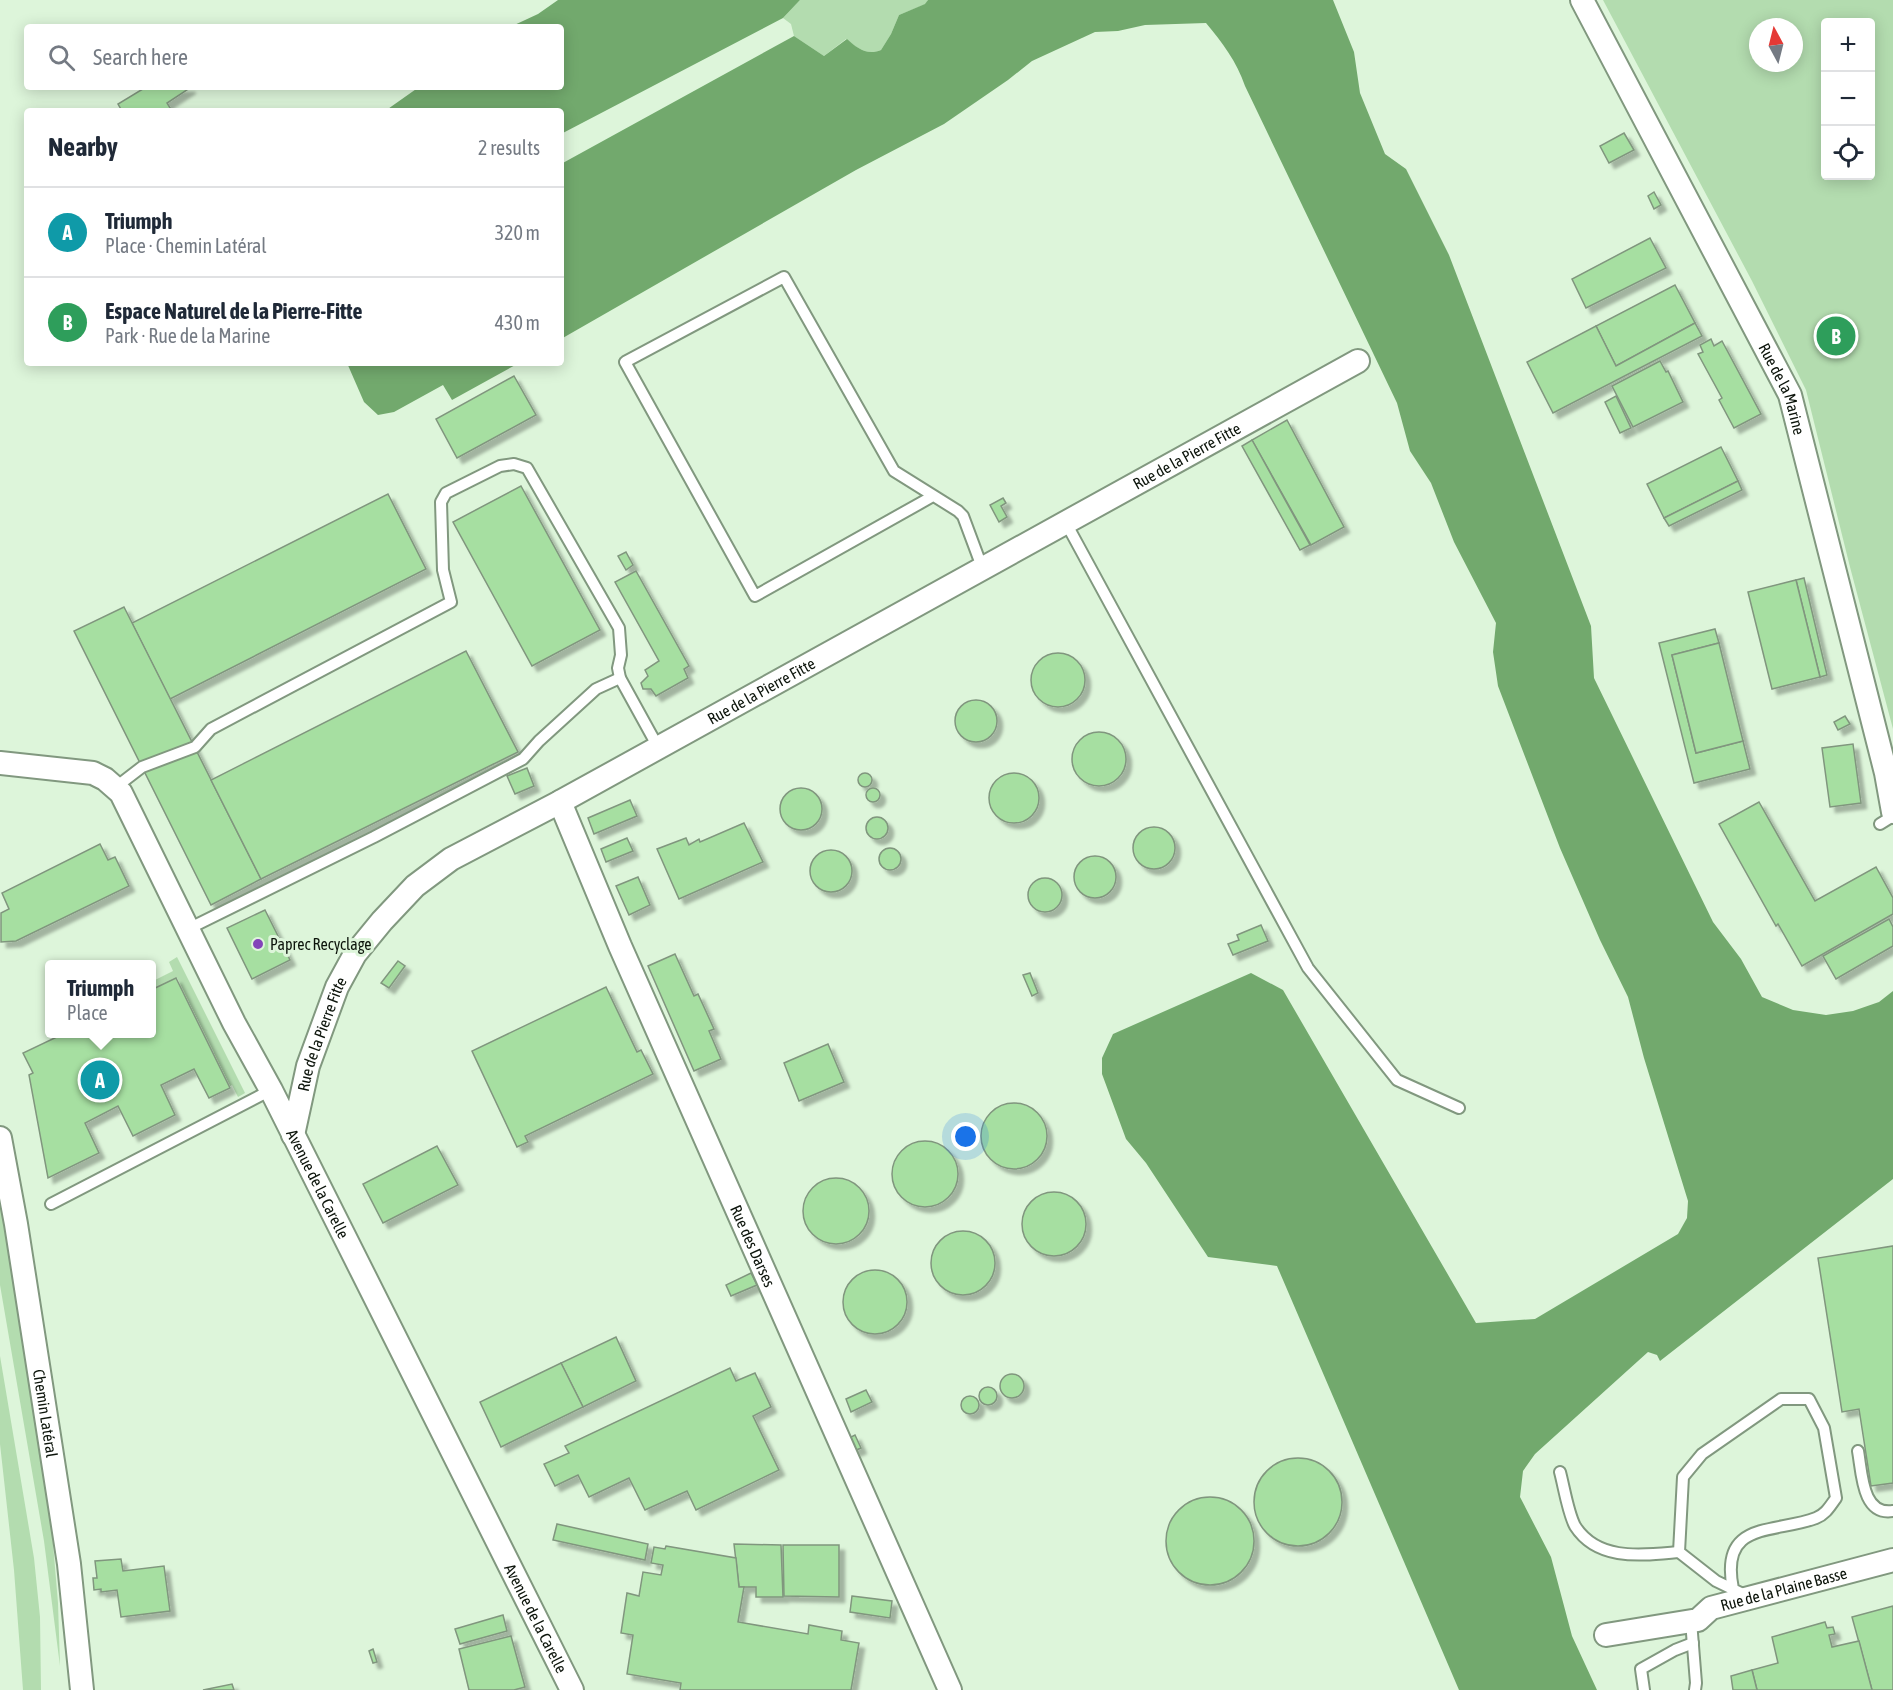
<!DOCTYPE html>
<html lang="en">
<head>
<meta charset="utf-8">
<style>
  body { margin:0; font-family:"Asap Condensed",sans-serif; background:#f2f2f3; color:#1f2937 }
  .controls { position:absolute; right:18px; top:18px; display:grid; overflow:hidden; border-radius:6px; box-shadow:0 3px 15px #0003 }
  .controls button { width:54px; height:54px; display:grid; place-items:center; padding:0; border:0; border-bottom:2px solid #e0e1e3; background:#fff; color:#1f2937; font:30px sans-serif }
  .compass { position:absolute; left:1749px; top:18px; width:54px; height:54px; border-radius:50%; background:#fff; box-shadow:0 3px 15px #0003; rotate:353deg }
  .you { position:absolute; left:966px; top:1137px; width:21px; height:21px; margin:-15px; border:4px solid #fff; border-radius:50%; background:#1a73e8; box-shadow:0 0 0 9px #1a73e833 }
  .badge { display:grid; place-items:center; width:39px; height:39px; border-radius:50%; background:#ea580c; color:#fff; font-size:20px; font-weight:700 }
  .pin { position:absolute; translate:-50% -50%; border:3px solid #fff; box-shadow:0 2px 6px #0006 }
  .popup { position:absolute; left:45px; top:960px; width:111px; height:78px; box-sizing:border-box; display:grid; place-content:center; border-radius:6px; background:#fff; filter:drop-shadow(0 2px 4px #0005); font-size:20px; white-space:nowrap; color:#747a83 }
  .popup b { font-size:22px; color:#1f2937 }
  .popup::after { content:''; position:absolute; left:50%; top:100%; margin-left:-12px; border:12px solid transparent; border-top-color:#fff }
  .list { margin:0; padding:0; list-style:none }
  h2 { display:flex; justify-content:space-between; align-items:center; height:78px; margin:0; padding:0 24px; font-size:26px }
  h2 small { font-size:20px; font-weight:400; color:#747a83 }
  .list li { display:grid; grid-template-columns:39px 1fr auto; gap:18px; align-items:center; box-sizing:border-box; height:90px; padding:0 24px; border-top:2px solid #e0e1e3 }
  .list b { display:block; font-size:22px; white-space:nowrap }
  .list p { margin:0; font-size:20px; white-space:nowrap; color:#747a83 }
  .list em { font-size:20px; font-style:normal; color:#747a83 }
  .icon { flex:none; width:33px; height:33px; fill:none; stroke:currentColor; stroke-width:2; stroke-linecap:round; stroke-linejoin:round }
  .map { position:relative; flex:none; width:1893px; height:1690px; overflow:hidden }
  .search { position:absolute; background:#fff; box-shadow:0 3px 15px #0003; left:24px; top:24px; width:540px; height:66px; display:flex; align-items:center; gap:15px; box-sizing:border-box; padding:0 21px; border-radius:6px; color:#747a83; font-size:22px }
  .panel { position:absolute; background:#fff; box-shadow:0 3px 15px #0003; left:24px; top:108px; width:540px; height:258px; border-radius:6px }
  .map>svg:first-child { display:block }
</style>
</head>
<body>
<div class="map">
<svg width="1893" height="1690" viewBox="0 0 1893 1690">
  <defs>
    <filter id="shadow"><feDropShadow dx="5.5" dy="5.5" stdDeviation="1.5" flood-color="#0004"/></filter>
  </defs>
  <rect width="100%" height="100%" fill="#ddf5da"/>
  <g fill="#b3dcaf" fill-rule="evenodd">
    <path d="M800 0H928L926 4 899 15 891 34 881 50C867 56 857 48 846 39L824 56 794 36 791 24 783 18Z"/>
    <path d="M1603 0H1893V729L1850 567 1806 390 1752 281ZM1826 22H1870V176H1826ZM1758 27H1794V63H1758Z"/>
    <polygon points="177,957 245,1093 238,1097 232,1085 230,1086 177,978 151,990 151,982 173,971 169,962"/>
    <polygon points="0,1189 48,1484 58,1603 60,1666 44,1541 0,1285"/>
    <polygon points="0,1356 34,1558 40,1617 41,1690 23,1690 14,1570 0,1444"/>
  </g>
  <g fill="#72a96d">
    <polygon points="558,0 800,0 783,18 561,134 561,111 385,111 419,87 561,87 561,27 510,27 538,14"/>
    <path d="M928 0H1333L1354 52 1360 93 1385 154 1406 169 1449 255 1591 626 1594 678 1713 922 1741 959 1762 997 1793 1010 1826 1015 1853 1011 1879 1002 1893 991V1179L1660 1361 1657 1355 1648 1352 1535 1454 1523 1471 1520 1497 1551 1557 1572 1636 1597 1690H1459L1277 1266 1208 1257 1146 1163 1126 1139 1102 1074V1058L1113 1034 1251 973 1283 990 1476 1323 1535 1319 1678 1234 1687 1218 1688 1201 1644 1058 1628 997 1600 940 1560 848 1498 686 1493 652 1496 623 1454 542 1431 483 1410 451 1397 403 1245 86C1237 62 1222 42 1206 23L1145 25 1118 31 1095 32 1032 61 1008 80 944 124 856 170 561 339V164L794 36 824 56 847 39C857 48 867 56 881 50L891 34 899 15 925 4Z"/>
    <polygon points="347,363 519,363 452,400 443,385 394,412 378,415 364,402"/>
  </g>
  <g fill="#a6dfa1" stroke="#80967e" stroke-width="1.5" filter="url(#shadow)">
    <polygon points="146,87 189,87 190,88 167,103 172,111 122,111 118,104"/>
    <polygon points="1624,133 1634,150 1609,163 1600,146"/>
    <polygon points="1654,192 1661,205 1654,209 1648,196"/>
    <polygon points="1650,238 1666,268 1586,308 1572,279"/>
    <polygon points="1675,285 1695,323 1616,366 1596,326"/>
    <polygon points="1695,323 1702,336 1553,413 1527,362 1596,326 1616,366"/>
    <polygon points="1711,339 1714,346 1722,341 1761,414 1734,428 1719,400 1722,398 1698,354 1703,352 1700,345"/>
    <polygon points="1660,361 1666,372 1668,371 1683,402 1633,427 1612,386"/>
    <polygon points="514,376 536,415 457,458 436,419"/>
    <polygon points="1616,396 1631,428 1620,433 1605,402"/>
    <polygon points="1287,420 1344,527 1311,545 1252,440"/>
    <polygon points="1252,440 1310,545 1300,550 1242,446"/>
    <polygon points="1721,447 1738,481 1664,518 1647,484"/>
    <polygon points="1738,481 1742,490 1669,526 1664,518"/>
    <polygon points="521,486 600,630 532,666 453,522"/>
    <polygon points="388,494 426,569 170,699 132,623"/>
    <polygon points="1003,498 1006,503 1001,506 1007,517 999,522 990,505"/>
    <polygon points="626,552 633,565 626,570 618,556"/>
    <polygon points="636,571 689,666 684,669 688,678 656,696 651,689 643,689 641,683 648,676 645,670 659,661 615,582"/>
    <polygon points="1804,578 1827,675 1820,677 1796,580"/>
    <polygon points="1796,580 1820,677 1772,689 1748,592"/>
    <polygon points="124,607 261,879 211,905 74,631"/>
    <polygon points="1715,629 1719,643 1672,655 1696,753 1743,741 1750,769 1694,783 1659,643"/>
    <polygon points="1719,643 1743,741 1696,753 1672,655"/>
    <polygon points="466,651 518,752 261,879 211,780"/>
    <circle cx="1058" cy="680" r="27"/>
    <circle cx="976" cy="721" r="21"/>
    <polygon points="1845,716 1850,724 1838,730 1834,722"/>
    <circle cx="1099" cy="759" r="27"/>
    <polygon points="1853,744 1861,803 1830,807 1822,748"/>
    <polygon points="527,768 534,786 515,794 507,776"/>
    <circle cx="1014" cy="798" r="25"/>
    <circle cx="865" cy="780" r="7"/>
    <circle cx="801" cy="809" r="21"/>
    <circle cx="873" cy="795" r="7"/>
    <polygon points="630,800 637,816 594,834 588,818"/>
    <polygon points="1759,802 1815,901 1876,867 1893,898 1893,914 1802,966 1778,924 1776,926 1719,824"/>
    <circle cx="877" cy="828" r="11"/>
    <polygon points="744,823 763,862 679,899 657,849 686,838 689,845 699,839 700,842"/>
    <circle cx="1154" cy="848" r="21"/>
    <polygon points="627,838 633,851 606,862 601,849"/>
    <polygon points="100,844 108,860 115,857 129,886 16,941 1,942 1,913 9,909 2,893"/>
    <circle cx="890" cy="859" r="11"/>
    <circle cx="831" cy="871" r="21"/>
    <circle cx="1095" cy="877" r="21"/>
    <polygon points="638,877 650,905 629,915 616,886"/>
    <circle cx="1045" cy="895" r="17"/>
    <polygon points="265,910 290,960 252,979 227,928"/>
    <polygon points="1889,919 1893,927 1893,946 1836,979 1823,956"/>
    <polygon points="1261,925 1268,941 1233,955 1228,944 1239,940 1237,935"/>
    <polygon points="675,954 694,996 698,994 714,1029 709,1031 721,1059 694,1071 648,966"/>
    <polygon points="398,961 405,966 389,988 381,983"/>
    <polygon points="1030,973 1038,993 1032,996 1023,975"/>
    <polygon points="176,978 230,1088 209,1098 194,1069 161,1085 175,1115 133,1136 118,1106 85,1123 99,1153 48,1178 29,1075 33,1073 23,1053 63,1034 151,1034 151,990"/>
    <polygon points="606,987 637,1052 641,1050 653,1074 525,1136 528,1142 517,1147 472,1051"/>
    <polygon points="828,1044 844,1082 799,1101 784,1063"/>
    <circle cx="1014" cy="1136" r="33"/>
    <circle cx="925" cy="1174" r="33"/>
    <polygon points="437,1146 458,1185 383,1223 363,1184"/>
    <circle cx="836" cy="1211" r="33"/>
    <circle cx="1054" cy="1224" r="32"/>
    <circle cx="963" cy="1263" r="32"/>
    <polygon points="1893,1246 1893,1483 1871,1486 1859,1409 1842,1412 1818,1258"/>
    <circle cx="875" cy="1302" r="32"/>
    <polygon points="751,1273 757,1285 731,1296 726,1285"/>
    <polygon points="616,1337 636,1381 583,1407 561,1363"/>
    <polygon points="561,1363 583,1407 501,1447 480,1402"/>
    <polygon points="730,1368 736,1381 755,1373 771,1407 753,1416 779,1470 696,1510 687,1491 645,1510 629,1478 589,1497 578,1475 555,1486 544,1464 569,1453 565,1446"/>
    <circle cx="1012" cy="1386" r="12"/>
    <circle cx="988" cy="1396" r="9"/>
    <polygon points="866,1390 872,1402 851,1412 846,1399"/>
    <circle cx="970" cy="1405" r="9"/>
    <polygon points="855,1435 861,1448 854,1451 849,1438"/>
    <circle cx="1298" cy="1502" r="44"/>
    <circle cx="1210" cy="1541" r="44"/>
    <polygon points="557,1524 648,1544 645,1560 553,1540"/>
    <polygon points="734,1544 781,1545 783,1597 756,1597 756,1587 739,1587"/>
    <polygon points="783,1545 839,1545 839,1597 784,1596"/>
    <polygon points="666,1546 736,1558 739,1587 744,1587 738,1622 808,1634 809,1625 842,1631 841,1640 859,1643 851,1690 680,1690 681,1683 627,1674 633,1635 621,1633 627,1593 639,1596 643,1572 661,1575 663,1565 651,1563 654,1547 665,1549"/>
    <polygon points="121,1559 123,1571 164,1566 170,1611 121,1617 117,1590 101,1592 101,1589 94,1590 93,1578 97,1578 95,1561"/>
    <polygon points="852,1596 892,1601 890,1618 850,1612"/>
    <polygon points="1893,1606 1893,1690 1872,1690 1852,1617"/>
    <polygon points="503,1615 507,1631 460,1644 455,1629"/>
    <polygon points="1825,1622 1827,1628 1833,1627 1835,1634 1829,1635 1832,1647 1859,1641 1872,1690 1757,1690 1752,1670 1778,1663 1772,1637"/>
    <polygon points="511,1636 525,1687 514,1690 469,1690 459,1649"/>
    <polygon points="373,1649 377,1662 373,1663 369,1651"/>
    <polygon points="1752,1670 1757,1690 1733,1690 1731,1676"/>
    <polygon points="232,1684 234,1690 203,1690"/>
  </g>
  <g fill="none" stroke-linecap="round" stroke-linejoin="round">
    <g stroke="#81987f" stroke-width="14">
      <g id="lane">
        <polyline points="933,496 755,596 625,362 784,277 894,471 958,511 963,516 982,567"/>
        <polyline points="1066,523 1308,968 1397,1080 1459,1108"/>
        <polyline points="116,787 142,767 195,747 211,729 451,602 443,570 441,502 446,493 500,466 514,464 527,468 619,628 621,655 618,668 620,678 658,747"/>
        <polyline points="1880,824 1893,816"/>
        <polyline points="188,929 374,837 523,759 539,741 596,689 620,678"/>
        <polyline points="51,1204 271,1090"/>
        <path d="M1858 1451C1862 1473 1862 1516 1893 1511"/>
        <path d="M1560 1472C1564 1487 1568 1513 1575 1526 1598 1562 1643 1555 1679 1552"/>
        <path d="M1733 1589C1719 1520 1774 1534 1816 1518 1826 1514 1830 1506 1836 1498L1824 1428 1809 1399H1781L1702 1454 1683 1477 1679 1552 1716 1581 1747 1596"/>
        <polyline points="1691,1621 1696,1683 1695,1690"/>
        <polyline points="1644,1690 1641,1669 1675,1650 1693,1643"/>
      </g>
    </g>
    <g stroke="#81987f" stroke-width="26">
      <g id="street">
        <path id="s1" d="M1582 0 1790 395 1886 773 1893 812"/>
        <path id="s2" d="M0 763 93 773 105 779 121 793 234 1023 271 1090 572 1690"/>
        <path id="s3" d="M560 802 620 946 950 1690"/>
        <path id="s4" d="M293 1135 308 1066 337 987 355 954 382 921 415 886 451 859 560 802 1358 361"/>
        <path id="s5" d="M0 1138 16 1224 69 1564 82 1690"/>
        <path id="s6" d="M1606 1635 1698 1620 1711 1608 1893 1560"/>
      </g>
    </g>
    <use href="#lane" stroke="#fff" stroke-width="10"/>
    <use href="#street" stroke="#fff" stroke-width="22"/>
  </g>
  <circle fill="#8344b9" stroke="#ddf5da" stroke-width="2" cx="258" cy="944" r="6"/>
  <g text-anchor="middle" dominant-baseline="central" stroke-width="6" stroke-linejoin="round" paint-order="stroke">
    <g font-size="16" fill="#0c140b" stroke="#ddf5da">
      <text stroke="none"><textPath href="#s1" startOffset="438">Rue de la Marine</textPath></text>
      <text stroke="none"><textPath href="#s4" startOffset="1167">Rue de la Pierre Fitte</textPath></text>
      <text stroke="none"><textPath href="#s4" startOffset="681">Rue de la Pierre Fitte</textPath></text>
      <text stroke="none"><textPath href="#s4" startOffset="105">Rue de la Pierre Fitte</textPath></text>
      <text stroke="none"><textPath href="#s2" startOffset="566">Avenue de la Carelle</textPath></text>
      <text stroke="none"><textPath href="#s3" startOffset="484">Rue des Darses</textPath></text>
      <text stroke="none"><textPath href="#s5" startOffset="279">Chemin Latéral</textPath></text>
      <text stroke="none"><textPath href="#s6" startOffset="186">Rue de la Plaine Basse</textPath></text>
      <text stroke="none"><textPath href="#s2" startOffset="1052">Avenue de la Carelle</textPath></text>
    </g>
    <g font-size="16" fill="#0c140b" stroke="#ddf5da" text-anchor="start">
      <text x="270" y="944">Paprec Recyclage</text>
    </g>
  </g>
</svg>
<div class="controls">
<button>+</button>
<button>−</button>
<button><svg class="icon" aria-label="locate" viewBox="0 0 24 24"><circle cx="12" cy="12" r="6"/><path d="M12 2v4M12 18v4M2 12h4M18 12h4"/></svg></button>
</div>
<svg class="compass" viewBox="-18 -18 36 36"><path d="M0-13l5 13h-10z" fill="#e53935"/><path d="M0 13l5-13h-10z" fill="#747a83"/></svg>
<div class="you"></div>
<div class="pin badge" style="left:100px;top:1080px;background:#0f9aa8">A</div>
<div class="popup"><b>Triumph</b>Place</div>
<div class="pin badge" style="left:1836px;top:336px;background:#2e9e5b">B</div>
<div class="search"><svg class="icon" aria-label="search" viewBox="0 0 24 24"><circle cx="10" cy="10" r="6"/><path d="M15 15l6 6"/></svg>Search here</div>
<section class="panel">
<h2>Nearby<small>2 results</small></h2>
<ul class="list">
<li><span class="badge" style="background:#0f9aa8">A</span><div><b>Triumph</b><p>Place · Chemin Latéral</p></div><em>320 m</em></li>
<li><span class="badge" style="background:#2e9e5b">B</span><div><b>Espace Naturel de la Pierre-Fitte</b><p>Park · Rue de la Marine</p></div><em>430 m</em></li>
</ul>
</section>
</div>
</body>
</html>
